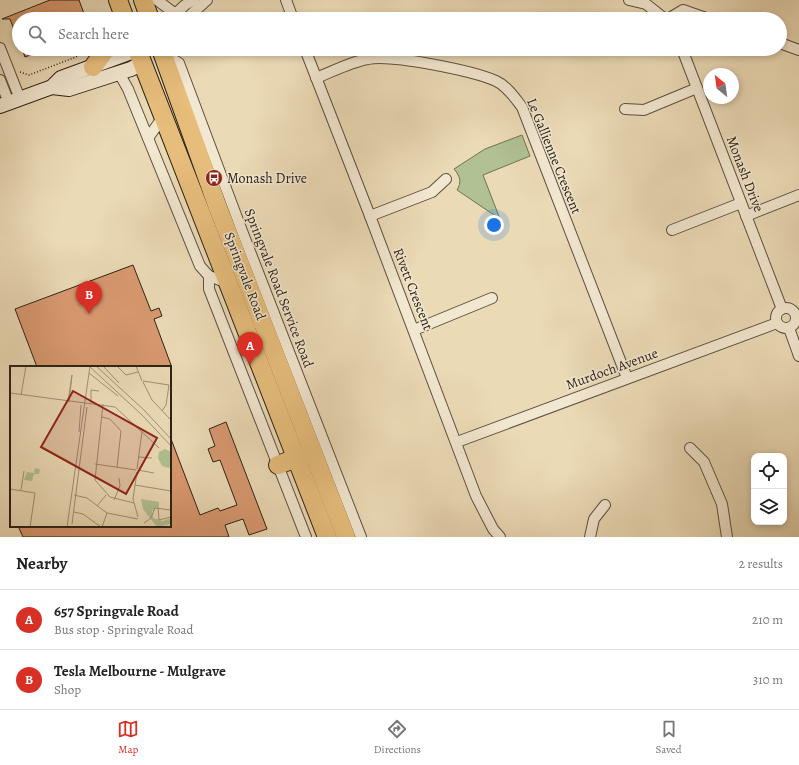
<!DOCTYPE html>
<html lang="en">
<head>
<meta charset="utf-8">
<style>
  body { margin:0; font-family:Alegreya,serif; background:#f6f6f6; color:#222 }
  .controls { position:absolute; right:12px; bottom:12px; display:grid; overflow:hidden; border-radius:8px; box-shadow:0 2px 6px #0003 }
  .controls button { width:36px; height:36px; display:grid; place-items:center; padding:0; border:0; border-bottom:1px solid #e0e0e0; background:#fff; color:#222; font:20px sans-serif }
  .compass { position:absolute; left:703px; top:68px; width:36px; height:36px; border-radius:50%; background:#fff; box-shadow:0 2px 6px #0003; rotate:331deg }
  .you { position:absolute; left:494px; top:225px; width:14px; height:14px; margin:-10px; border:3px solid #fff; border-radius:50%; background:#1a73e8; box-shadow:0 0 0 6px #1a73e833 }
  .badge { display:grid; place-items:center; width:26px; height:26px; border-radius:50%; background:#d93025; color:#fff; font-size:13px; font-weight:700 }
  .pin { position:absolute; translate:-50% -33px; filter:drop-shadow(0 1px 2px #0008) }
  .pin::after { content:''; position:absolute; top:21px; width:14px; height:12px; background:inherit; clip-path:polygon(0 0,100% 0,50% 100%) }
  .list { margin:0; padding:0; list-style:none }
  h2 { display:flex; justify-content:space-between; align-items:center; height:52px; margin:0; padding:0 16px; font-size:17px }
  h2 small { font-size:13px; font-weight:400; color:#767676 }
  .list li { display:grid; grid-template-columns:26px 1fr auto; gap:12px; align-items:center; box-sizing:border-box; height:60px; padding:0 16px; border-top:1px solid #e0e0e0 }
  .list b { display:block; font-size:15px; white-space:nowrap }
  .list p { margin:0; font-size:13px; white-space:nowrap; color:#767676 }
  .list em { font-size:13px; font-style:normal; color:#767676 }
  .icon { flex:none; width:22px; height:22px; fill:none; stroke:currentColor; stroke-width:2; stroke-linecap:round; stroke-linejoin:round }
  .map { position:relative; flex:none; width:799px; height:537px; overflow:hidden }
  .search { position:absolute; background:#fff; box-shadow:0 2px 6px #0003; left:12px; right:12px; top:12px; height:44px; display:flex; align-items:center; gap:10px; box-sizing:border-box; padding:0 14px; border-radius:22px; color:#767676; font-size:15px }
  .sheet { height:172px; background:#fff }
  nav { display:flex; justify-content:space-around; align-items:center; box-sizing:border-box; height:56px; border-top:1px solid #e0e0e0; background:#fff; font-size:11px; color:#767676 }
  nav a { display:grid; justify-items:center; gap:2px }
  nav .on { color:#d93025 }
  .map>svg:first-child { display:block }
</style>
</head>
<body>
<div class="map">
<svg width="799" height="537" viewBox="0 0 799 537">
  <rect width="100%" height="100%" fill="#ebdab6"/>
  <filter id="stains"><feTurbulence type="fractalNoise" baseFrequency=".005" numOctaves="4"/><feColorMatrix values="0 0 0 0 .2 0 0 0 0 .09 0 0 0 0 .02 0 0 0 .5 -.17"/></filter>
  <radialGradient id="worn" r=".72"><stop offset=".6" stop-color="#630" stop-opacity="0"/><stop offset="1" stop-color="#630" stop-opacity=".3"/></radialGradient>
  <path fill="#b1c193" stroke="#6e7255" d="M522 135 530 156 483 175 500 219 457 190C462 182 460 176 454 169L485 149Z"/>
  <g fill="#d99970" stroke="#2c2217">
    <polygon points="50,0 79,0 86,19 19,19 18,40 10,19 2,19"/>
    <polygon points="22,49 43,49 44,50 25,57"/>
    <polygon points="133,265 151,311 159,308 162,316 154,319 171,365 166,367 37,367 15,309"/>
    <polygon points="226,422 267,529 249,535 243,519 225,525 229,537 23,537 18,526 170,526 171,439 200,515 218,508 220,511 237,505 220,460 213,462 208,449 215,446 209,429"/>
  </g>
  <g fill="none" stroke-linecap="round" stroke-linejoin="round">
    <g stroke="#5c503f" stroke-width="12">
      <g id="street">
        <polyline points="157,0 182,19"/>
        <polyline points="286,0 293,19"/>
        <polyline points="629,0 646,4 665,19"/>
        <polyline points="170,19 185,5 194,0"/>
        <polyline points="186,19 207,0"/>
        <polyline points="668,19 683,10 709,19"/>
        <polyline points="780,43 799,50"/>
        <polyline points="0,48 20,99"/>
        <polyline points="305,49 370,216 476,496 493,529 500,537"/>
        <polyline points="682,49 782,309"/>
        <polyline points="165,59 171,58 179,63 242,231 361,537"/>
        <polyline points="119,73 128,89 200,266 209,276 228,283"/>
        <path d="M316 78C332 72 350 62 368 59 391 54 474 71 496 81 507 86 515 98 522 107L627 378"/>
        <polyline points="0,80 9,103"/>
        <polyline points="625,109 644,110 697,88"/>
        <polyline points="148,138 163,117"/>
        <polyline points="370,216 432,192 446,179"/>
        <polyline points="746,216 799,195"/>
        <polyline points="672,230 741,203"/>
        <polyline points="209,276 209,289 306,537"/>
        <circle cx="786" cy="318" r="10"/>
        <polyline points="789,328 799,356"/>
        <polyline points="414,330 492,298"/>
        <polyline points="457,442 777,323"/>
        <polyline points="690,448 704,462 722,504 727,537"/>
        <polyline points="590,537 594,519 605,505"/>
      </g>
    </g>
    <g stroke="#2c2217" stroke-width="16">
      <g id="secondary">
        <polyline points="52,87 69,89 131,69 142,63"/>
        <polyline points="0,106 52,87 61,78 137,50"/>
      </g>
    </g>
    <g stroke="#2c2217" stroke-width="20">
      <g id="highway">
        <polyline points="118,0 125,19"/>
        <polyline points="143,0 150,19"/>
        <polyline points="137,49 327,537"/>
        <polyline points="161,49 217,205 346,537"/>
        <polyline points="93,67 106,49"/>
        <polyline points="278,465 307,454"/>
      </g>
    </g>
    <polyline stroke="#2c2217" stroke-width="1.5" stroke-dasharray="1 2" stroke-linecap="butt" points="20,72 29,75 76,57 88,50"/>
    <use href="#street" stroke="#f2e7d0" stroke-width="10"/>
    <use href="#secondary" stroke="#f2e7d0" stroke-width="14"/>
    <use href="#highway" stroke="#e6bd7b" stroke-width="18"/>
  </g>
  <defs>
    <g id="bus-disc" transform="scale(0.9)"><circle r="9.5" fill="#8f2418" stroke="#f2e7d0"/><path d="M-5-6H5V4H4V6H2V4H-2V6H-4V4H-5ZM-3.5-4V0h7V-4ZM-3.5 1.2v1.5H-2V1.2ZM2 1.2v1.5H3.5V1.2Z" fill="#fff"/></g>
  </defs>
  <g fill-rule="evenodd">
    <use href="#bus-disc" x="214" y="178"/>
  </g>
  <g text-anchor="middle" dominant-baseline="central" stroke-width="3" stroke-linejoin="round" paint-order="stroke">
    <g font-size="14" fill="#2c2217" stroke="#f2e7d0">
      <text transform="translate(554 156) rotate(68)">Le Gallienne Crescent</text>
      <text transform="translate(745 174) rotate(69)">Monash Drive</text>
      <text transform="translate(245 276) rotate(69)">Springvale Road</text>
      <text transform="translate(279 288) rotate(69)">Springvale Road Service Road</text>
      <text transform="translate(413 289) rotate(69)">Rivett Crescent</text>
      <text transform="translate(612 369) rotate(-20)">Murdoch Avenue</text>
    </g>
    <g font-size="14" fill="#2c2217" stroke="#f2e7d0" text-anchor="start">
      <text x="227" y="178">Monash Drive</text>
    </g>
  </g>
  <g transform="translate(10 366)">
    <rect width="161" height="161" fill="#ebdab6"/>
    <path d="M155 83 161 86V101L158 102 152 100 148 92 149 86ZM25 102 30 103 29 108H24L22 115 14 114 17 106 24 107ZM131 133 149 136V140L142 145 143 152 153 155 161 152V158L147 161 133 143Z" fill="#b1c193"/>
    <path fill="none" stroke="#9f9076" stroke-width="1" d="M79 0 132 49 161 80M86 0 134 44 161 73M93 0 109 17M107 0 116 9 128 6M126 0 132 15M79 7 108 30M133 15 159 19 156 39 152 45M133 16 142 34 161 54M0 27 105 41 132 66 127 103M11 29 16 0M58 36 62 9 59 36M81 37V24L89 25M93 38 85 114 100 131 124 137M92 51 100 53 111 65 107 101M69 66 71 39M132 66 149 82M129 91 142 92M85 98 126 104M128 104 144 107M127 106 123 133 128 151M125 119 161 125M0 123 25 127 20 161M11 124 14 105M64 129 77 132 97 147 128 153M104 134 110 120 109 112M87 140 96 129M148 141 149 154 161 151M64 146 73 148 91 161M134 157 141 152 145 142 161 144M62 158 77 41M57 161 80 0M92 161 97 147"/>
    <path fill="#8f2418" fill-opacity="0.15" stroke="#8f2418" stroke-width="2" d="M63 25 147 72 116 128 31 81Z"/>
    <rect width="161" height="161" fill="none" stroke="#2c2217" stroke-width="2"/>
  </g>
  <rect width="100%" height="100%" filter="url(#stains)"/>
  <rect width="100%" height="100%" fill="url(#worn)"/>
</svg>
<div class="controls">
<button><svg class="icon" aria-label="locate" viewBox="0 0 24 24"><circle cx="12" cy="12" r="6"/><path d="M12 2v4M12 18v4M2 12h4M18 12h4"/></svg></button>
<button><svg class="icon" aria-label="layers" viewBox="0 0 24 24"><path d="M12 4l9 5-9 5-9-5zM3 14l9 5 9-5"/></svg></button>
</div>
<svg class="compass" viewBox="-18 -18 36 36"><path d="M0-13l5 13h-10z" fill="#e53935"/><path d="M0 13l5-13h-10z" fill="#767676"/></svg>
<div class="you"></div>
<div class="pin badge" style="left:250px;top:365px">A</div>
<div class="pin badge" style="left:89px;top:314px">B</div>
<div class="search"><svg class="icon" aria-label="search" viewBox="0 0 24 24"><circle cx="10" cy="10" r="6"/><path d="M15 15l6 6"/></svg>Search here</div>
</div>
<section class="sheet">
<h2>Nearby<small>2 results</small></h2>
<ul class="list">
<li><span class="badge">A</span><div><b>657 Springvale Road</b><p>Bus stop · Springvale Road</p></div><em>210 m</em></li>
<li><span class="badge">B</span><div><b>Tesla Melbourne - Mulgrave</b><p>Shop</p></div><em>310 m</em></li>
</ul>
</section>
<nav>
<a class="on"><svg class="icon" aria-label="map" viewBox="0 0 24 24"><path d="M3 6l6-2 6 2 6-2v14l-6 2-6-2-6 2zM9 4v14M15 6v14"/></svg>Map</a>
<a><svg class="icon" aria-label="directions" viewBox="0 0 24 24"><path d="M12 3l9 9-9 9-9-9zM9 14v-3h6M13 9l2 2-2 2"/></svg>Directions</a>
<a><svg class="icon" aria-label="saved" viewBox="0 0 24 24"><path d="M7 4h10v16l-5-4-5 4z"/></svg>Saved</a>
</nav>
</body>
</html>
